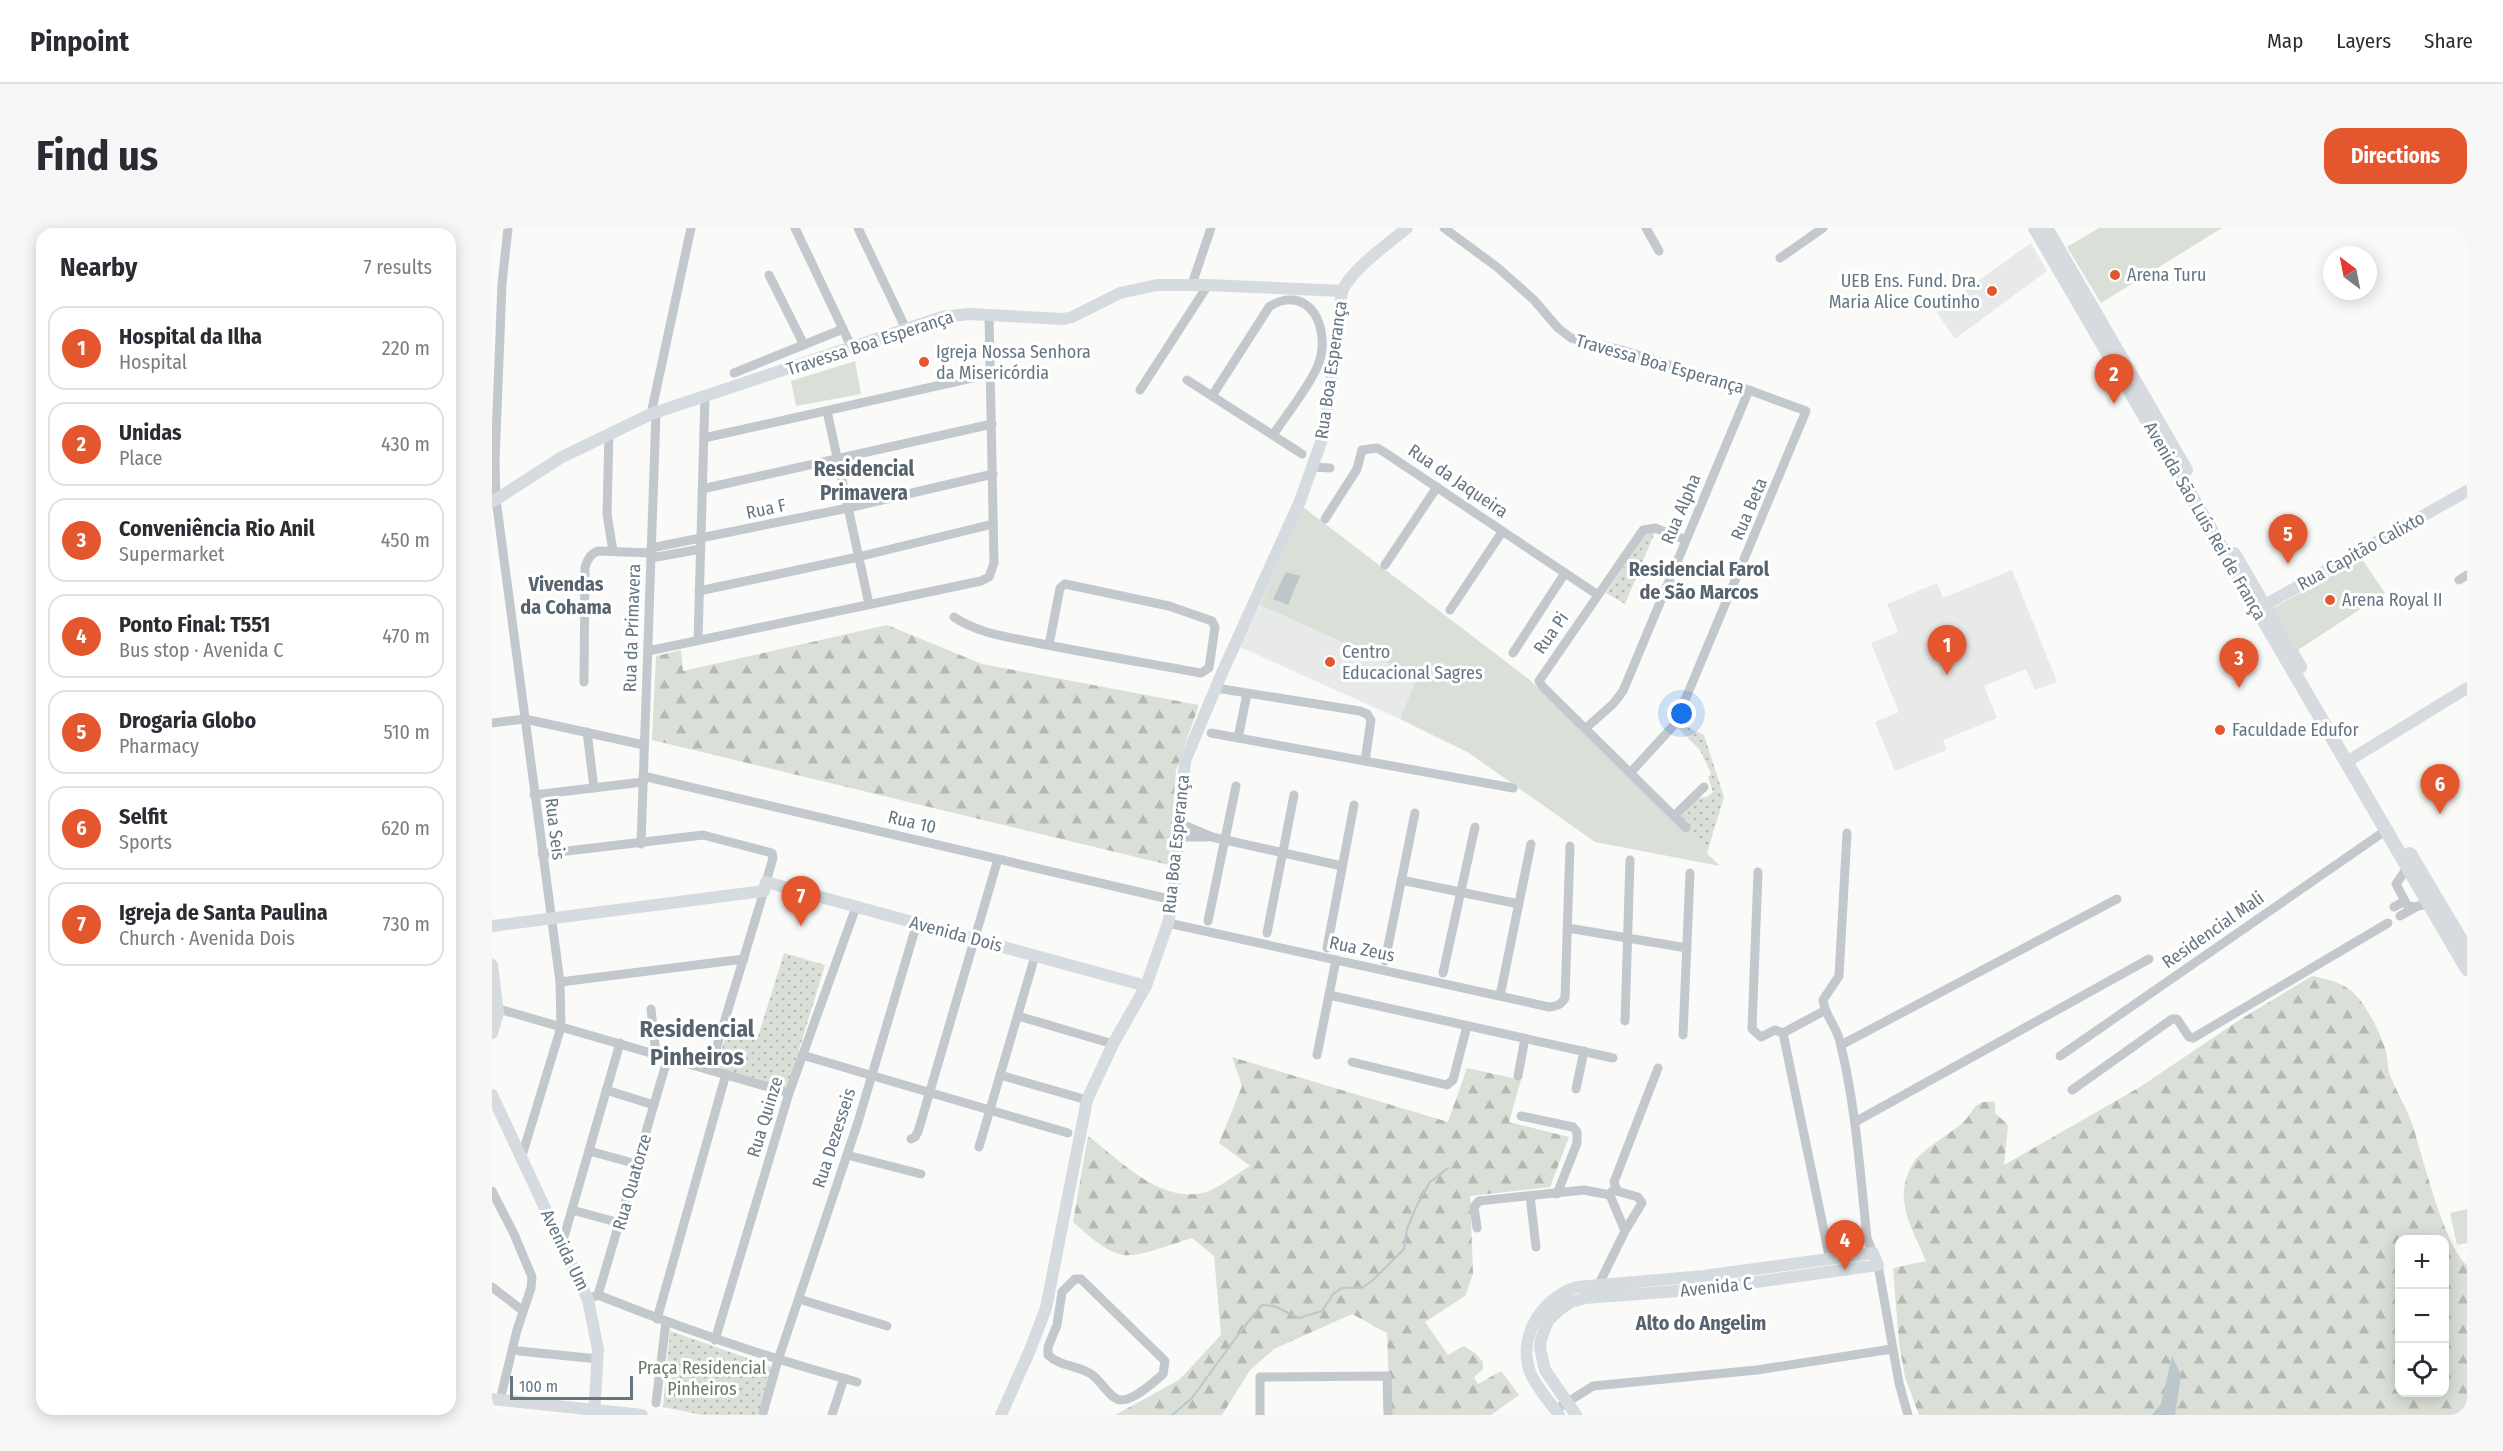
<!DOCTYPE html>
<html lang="en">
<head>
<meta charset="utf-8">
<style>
  body { margin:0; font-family:"Fira Sans Condensed",sans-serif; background:#f7f7f7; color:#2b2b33 }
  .controls { position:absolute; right:18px; bottom:18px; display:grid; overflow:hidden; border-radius:12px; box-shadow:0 3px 15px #0003 }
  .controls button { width:54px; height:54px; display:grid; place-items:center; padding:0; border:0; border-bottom:2px solid #e1e1e2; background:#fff; color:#2b2b33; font:30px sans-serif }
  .compass { position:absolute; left:1831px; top:18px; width:54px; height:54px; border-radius:50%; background:#fff; box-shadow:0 3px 15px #0003; rotate:328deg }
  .scale { position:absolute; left:18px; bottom:15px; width:123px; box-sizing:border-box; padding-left:6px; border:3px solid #657683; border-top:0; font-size:16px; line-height:21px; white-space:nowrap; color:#657683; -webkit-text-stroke:4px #fff; paint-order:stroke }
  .you { position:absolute; left:1190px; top:486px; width:21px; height:21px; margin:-15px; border:4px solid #fff; border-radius:50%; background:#1a73e8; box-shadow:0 0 0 9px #1a73e833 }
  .badge { display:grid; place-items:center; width:39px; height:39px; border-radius:50%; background:#e4572e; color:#fff; font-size:20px; font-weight:700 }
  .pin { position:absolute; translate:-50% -50px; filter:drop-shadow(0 2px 3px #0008) }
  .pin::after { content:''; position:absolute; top:32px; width:21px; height:18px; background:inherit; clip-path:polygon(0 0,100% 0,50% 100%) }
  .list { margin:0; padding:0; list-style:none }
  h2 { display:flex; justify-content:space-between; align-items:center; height:78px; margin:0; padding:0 24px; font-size:26px }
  h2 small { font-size:20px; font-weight:400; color:#7c7c81 }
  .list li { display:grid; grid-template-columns:39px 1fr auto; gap:18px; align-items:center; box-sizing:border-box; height:84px; margin:0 12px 12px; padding:0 12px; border:2px solid #e1e1e2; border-radius:18px }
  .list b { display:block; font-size:22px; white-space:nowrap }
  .list p { margin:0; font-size:20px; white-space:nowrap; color:#7c7c81 }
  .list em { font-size:20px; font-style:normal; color:#7c7c81 }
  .icon { flex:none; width:33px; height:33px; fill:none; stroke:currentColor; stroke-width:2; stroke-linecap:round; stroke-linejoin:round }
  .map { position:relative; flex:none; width:1975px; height:1187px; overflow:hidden; border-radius:18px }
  header { display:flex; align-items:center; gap:36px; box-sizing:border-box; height:84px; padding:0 30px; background:#fff; border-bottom:2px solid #e1e1e2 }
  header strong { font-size:28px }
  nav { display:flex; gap:33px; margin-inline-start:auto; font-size:21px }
  .intro { display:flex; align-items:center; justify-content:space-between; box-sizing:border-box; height:144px; padding:0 36px }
  h1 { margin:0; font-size:42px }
  .button { padding:15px 27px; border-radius:18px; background:#e4572e; color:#fff; font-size:21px; font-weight:700 }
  main { display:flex; gap:36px; padding:0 36px }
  aside { flex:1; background:#fff; border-radius:18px; box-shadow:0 3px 15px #0003 }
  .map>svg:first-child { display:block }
</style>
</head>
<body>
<header>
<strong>Pinpoint</strong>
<nav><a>Map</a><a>Layers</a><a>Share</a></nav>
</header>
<div class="intro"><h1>Find us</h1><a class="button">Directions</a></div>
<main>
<aside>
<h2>Nearby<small>7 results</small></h2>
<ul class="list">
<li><span class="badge">1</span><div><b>Hospital da Ilha</b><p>Hospital</p></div><em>220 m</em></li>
<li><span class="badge">2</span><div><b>Unidas</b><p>Place</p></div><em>430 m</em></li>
<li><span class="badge">3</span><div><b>Conveniência Rio Anil</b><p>Supermarket</p></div><em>450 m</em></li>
<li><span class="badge">4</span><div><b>Ponto Final: T551</b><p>Bus stop · Avenida C</p></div><em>470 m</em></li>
<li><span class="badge">5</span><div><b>Drogaria Globo</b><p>Pharmacy</p></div><em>510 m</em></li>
<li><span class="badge">6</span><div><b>Selfit</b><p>Sports</p></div><em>620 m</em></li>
<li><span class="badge">7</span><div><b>Igreja de Santa Paulina</b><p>Church · Avenida Dois</p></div><em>730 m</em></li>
</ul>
</aside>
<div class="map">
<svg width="1975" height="1187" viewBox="0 0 1975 1187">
  <defs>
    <pattern id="forest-firs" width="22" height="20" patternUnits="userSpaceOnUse" patternTransform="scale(1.5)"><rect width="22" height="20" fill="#dadfd7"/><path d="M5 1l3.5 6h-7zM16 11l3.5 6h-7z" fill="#b4b9b4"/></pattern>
    <pattern id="park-dots" width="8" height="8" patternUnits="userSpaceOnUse" patternTransform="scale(1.5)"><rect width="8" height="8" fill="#dadfd7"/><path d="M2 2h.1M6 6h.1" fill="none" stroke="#b4b9b4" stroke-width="1.8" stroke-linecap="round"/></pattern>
  </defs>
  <rect width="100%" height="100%" fill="#fafaf8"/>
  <g fill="#e8e9e9">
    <polygon points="1539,15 1555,43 1463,111 1444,83"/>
    <polygon points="1520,342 1565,454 1543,462 1534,441 1492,458 1505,490 1451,512 1454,522 1403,543 1383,494 1407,484 1379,415 1406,404 1395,376 1445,355 1451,370"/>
    <polygon points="768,377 927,448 908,491 748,419"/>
  </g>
  <g fill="#dadfd7">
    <polygon points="1607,0 1730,0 1609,75 1575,19"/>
    <polygon points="363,133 369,166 304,178 299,153"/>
    <polygon points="811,279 1038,452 1228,638 1103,614 977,525 908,491 926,448 768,377"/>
    <polygon points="1870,331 1893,365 1806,422 1781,380"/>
    <polygon points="1975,981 1975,1015 1965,1017 1958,985"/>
  </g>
  <g fill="url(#forest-firs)" fill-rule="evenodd">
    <polygon points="395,397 490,436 707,477 684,542 677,637 160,512 164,428 189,422 191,443"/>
    <path d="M1820 748C1833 751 1847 753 1858 762 1872 772 1888 804 1893 820 1896 829 1895 839 1898 847 1905 866 1917 883 1922 902 1932 933 1952 1017 1975 1037V1187H1427L1413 1149 1407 1115 1401 1040 1434 1033C1420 999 1399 970 1422 934 1428 924 1458 905 1468 897 1483 886 1479 871 1503 874V885L1516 897 1512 937 1648 859 1749 791ZM1908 1012H1952V1164H1908Z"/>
    <path d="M740 829 956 894 975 840 1029 852 1017 894 1077 909 1058 959 978 968 981 1046 973 1068 933 1094 956 1127 972 1118 983 1125 991 1134V1141L982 1149 986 1156 1009 1143 1027 1167 999 1187H898L895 1105 860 1086 782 1121 758 1142 730 1187H623L687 1152 729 1107 722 1028 700 1010C683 1015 648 1029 632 1027 613 1024 595 1006 581 994L596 908C628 932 669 977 714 964 727 960 746 945 758 938L727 915 750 858Z"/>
  </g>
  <g fill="url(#park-dots)">
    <polygon points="1155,303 1163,304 1133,376 1114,365"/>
    <polygon points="1189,496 1212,507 1232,569 1215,625 1183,594 1206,570 1215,569 1221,564 1216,549 1219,546 1208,522 1186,500"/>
    <polygon points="292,725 333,737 295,861 224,840 235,804 265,812"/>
    <polygon points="178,1103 281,1139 266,1187 210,1187 171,1179"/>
  </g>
  <g fill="#bbc7cb">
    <polygon points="794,344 808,348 796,377 781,371"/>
    <polygon points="1680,1128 1689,1147 1683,1187 1660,1187 1669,1176"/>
  </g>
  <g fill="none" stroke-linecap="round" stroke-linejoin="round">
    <polyline stroke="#bbc7cb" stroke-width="2" points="680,1187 700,1170 748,1104 770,1077 782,1078 807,1090 830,1083 841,1066 850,1060 871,1059 880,1053 912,1021 915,1001 925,977 938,954 956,940"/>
    <g stroke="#c3c8cc" stroke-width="9">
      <polyline points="16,0 10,56 3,234 4,271 68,754 69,799 29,931"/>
      <polyline points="303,0 360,120"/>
      <polyline points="366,0 414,101"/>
      <polyline points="952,0 1005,39 1042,72 1066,100 1079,110 1133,123 1257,162 1314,183 1183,496 1139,544"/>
      <polyline points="1154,0 1167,23"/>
      <polyline points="1288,30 1331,0"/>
      <polyline points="277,47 312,117"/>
      <polyline points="700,56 719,0"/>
      <polyline points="242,145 351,101"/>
      <polyline points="695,152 810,226"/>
      <polyline points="648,162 716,57"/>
      <path d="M720 168 777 79C787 72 800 69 811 75 831 86 834 118 826 137 818 158 794 187 781 207"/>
      <polyline points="335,183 377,376"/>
      <polyline points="159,186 199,0"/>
      <polyline points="117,205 115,286 121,323"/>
      <polyline points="212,210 498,146"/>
      <polyline points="821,239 838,240"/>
      <polyline points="210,261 500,196"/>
      <polyline points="833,291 865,241 870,222 885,220 892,224 1106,367"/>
      <polyline points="159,320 356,280 501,246"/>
      <polyline points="159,330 209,321"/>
      <polyline points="893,337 945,259"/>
      <polyline points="1967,352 1975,347"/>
      <polyline points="207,363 366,329 501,296"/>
      <polyline points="958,382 1010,304"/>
      <path d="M462 389C487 406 517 409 545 415 600 426 654 435 709 445L717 440 723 399 720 393 677 378 573 356 568 360 557 417"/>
      <polyline points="206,412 213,168"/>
      <polyline points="156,423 489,353 497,349 502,335 497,87"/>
      <polyline points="1021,425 1073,345"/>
      <path d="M92 454 93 339C96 331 98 326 106 323L159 325"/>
      <polyline points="724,460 868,483 875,486 879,492 873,533"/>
      <polyline points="0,495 33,491 152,517"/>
      <polyline points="1094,500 1121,476 1131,463 1257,162"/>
      <polyline points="95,504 102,560"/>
      <polyline points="719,505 1021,560"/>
      <polyline points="746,510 755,466"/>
      <polyline points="151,548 681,672"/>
      <polyline points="42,567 151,554"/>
      <polyline points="1182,588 1212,559"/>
      <polyline points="687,595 720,609 850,638"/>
      <polyline points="1194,600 1051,459 1047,453 1151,302 1163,300 1194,312"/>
      <path d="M1355 605 1347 748 1331 772C1333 788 1345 799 1348 814 1364 878 1368 945 1375 1010L1381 1025"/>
      <polyline points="686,609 715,609"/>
      <polyline points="149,616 164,185"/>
      <polyline points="50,626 211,607 280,625 281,630 274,654"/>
      <polyline points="1915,640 1904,656 1915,677 1922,679 1936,676"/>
      <polyline points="1266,644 1260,801 1269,809 1283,802 1291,805"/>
      <polyline points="909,652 1027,676"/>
      <polyline points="1902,679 1913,673"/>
      <polyline points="1908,688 1924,679"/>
      <polyline points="716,693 744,558"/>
      <path d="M676 695 1057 779C1065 778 1069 777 1073 770L1078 618"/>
      <polyline points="1076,700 1195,720"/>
      <polyline points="775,705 802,567"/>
      <polyline points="835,720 862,577"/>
      <polyline points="893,733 923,585"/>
      <polyline points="951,745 983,599"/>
      <polyline points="68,754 252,731"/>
      <polyline points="837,767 1121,830"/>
      <polyline points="1008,768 1039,616"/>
      <polyline points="0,779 297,865"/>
      <polyline points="159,781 164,826"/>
      <polyline points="526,788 621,816"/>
      <polyline points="1133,793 1138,632"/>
      <polyline points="1291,805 1338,1032"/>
      <polyline points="1291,805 1332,783"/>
      <polyline points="1191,807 1198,645"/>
      <polyline points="1349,817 1625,671"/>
      <polyline points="310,827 576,905"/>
      <polyline points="825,827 844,732"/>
      <polyline points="1568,828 1893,603"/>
      <polyline points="860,834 955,857 961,852 975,798"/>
      <polyline points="218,841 272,663"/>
      <polyline points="508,847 595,872"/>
      <polyline points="1026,848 1033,810"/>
      <polyline points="1084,861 1092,823"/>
      <polyline points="114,862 162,877"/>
      <polyline points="1580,862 1680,791 1685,791 1697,809 1701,810 1896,695"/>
      <polyline points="1029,888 1081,899 1085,904 1085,915 1065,966"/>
      <polyline points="1363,894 1657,731"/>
      <polyline points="419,911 423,909 426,904 506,631"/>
      <polyline points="487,919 543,728"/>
      <polyline points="97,923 145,936"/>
      <polyline points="355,927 429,946"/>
      <polyline points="1125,962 1122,954 1166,840"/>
      <polyline points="0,963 22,1006 40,1049 39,1060 25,1102 8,1172"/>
      <polyline points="1038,968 1044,1019"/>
      <polyline points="80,982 128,995"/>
      <polyline points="985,1000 982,979 987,973 1092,962 1118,967"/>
      <polyline points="70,1016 128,815"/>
      <polyline points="1386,1037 1407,1155 1416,1187"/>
      <path d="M583 1051H589L673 1133 671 1146C662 1154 635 1179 623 1170 614 1164 608 1152 599 1146 585 1137 569 1139 556 1127V1119L565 1097 570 1064Z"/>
      <polyline points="1107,1056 1133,1003 1150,975 1146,969 1121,962 1118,967 1133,1003"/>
      <polyline points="0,1059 30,1082"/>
      <path d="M106 1067C191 1101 276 1130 365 1154"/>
      <polyline points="101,1069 106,1067 176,829"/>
      <polyline points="307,1071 395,1098"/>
      <polyline points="165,1091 234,846"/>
      <polyline points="223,1112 297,865 364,679"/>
      <polyline points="27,1123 106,1131"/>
      <polyline points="164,1175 174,1094"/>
      <polyline points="1063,1182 1101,1158 1265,1142 1400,1121"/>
      <polyline points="271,1185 286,1132 366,894 425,695"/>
      <polyline points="340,1187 352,1150"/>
      <polyline points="768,1187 768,1149 895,1148 896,1187"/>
    </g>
    <g stroke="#d6dbdf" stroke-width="12">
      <polyline points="0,274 70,229 159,186 450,89 477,86 572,91 580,89 628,65 665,57 716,57 850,63"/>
      <polyline points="1764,382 1975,263"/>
      <polyline points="1861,530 1975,460"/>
      <polyline points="0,698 272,663 274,654 654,758"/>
      <polyline points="0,737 6,785 0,805"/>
      <polyline points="0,867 96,1072 106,1121 102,1187"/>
      <polyline points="0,1171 150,1187"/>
      <path d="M509 1187 538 1122 554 1080 595 872 621 816 654 758 676 695 681 672 693 533 730 445 808 273 833 203 850 63C861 40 895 17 915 0"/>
      <path d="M1067 1187C1058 1174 1044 1159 1038 1144 1025 1108 1051 1069 1085 1059L1212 1048 1381 1025 1386 1037 1213 1061 1093 1070 1079 1074 1067 1082 1056 1093 1049 1111 1048 1120 1053 1142 1084 1187"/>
    </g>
    <g stroke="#d6dbdf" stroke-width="14">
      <polyline points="1543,0 1975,741"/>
      <polyline points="1554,0 1694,242"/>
      <polyline points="1742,326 1808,439"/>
      <polyline points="1918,626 1975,722"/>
    </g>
  </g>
  <g fill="#e4572e" stroke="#fff" stroke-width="2">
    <circle cx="1623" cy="47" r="6"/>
    <circle cx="1500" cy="63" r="6"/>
    <circle cx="432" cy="134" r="6"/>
    <circle cx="1838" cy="372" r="6"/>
    <circle cx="838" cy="434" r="6"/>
    <circle cx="1728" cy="502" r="6"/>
  </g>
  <g text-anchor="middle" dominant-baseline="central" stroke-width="6" stroke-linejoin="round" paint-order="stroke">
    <g font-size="18" fill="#657683" stroke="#fff" text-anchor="start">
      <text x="1635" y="47">Arena Turu</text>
      <text x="1488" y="53" text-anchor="end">UEB Ens. Fund. Dra.<tspan x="1488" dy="21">Maria Alice Coutinho</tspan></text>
      <text x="444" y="124">Igreja Nossa Senhora<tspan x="444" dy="21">da Misericórdia</tspan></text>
      <text x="1850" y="372">Arena Royal II</text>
      <text x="850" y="424">Centro<tspan x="850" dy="21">Educacional Sagres</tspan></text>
      <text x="1740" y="502">Faculdade Edufor</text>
    </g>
    <g font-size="18" fill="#657683" stroke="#fff">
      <text transform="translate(378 115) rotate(-18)">Travessa Boa Esperança</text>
      <text transform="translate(1168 136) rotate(16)">Travessa Boa Esperança</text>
      <text transform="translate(839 142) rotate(-82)">Rua Boa Esperança</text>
      <text transform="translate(966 253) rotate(34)">Rua da Jaqueira</text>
      <text transform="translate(274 281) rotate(-12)">Rua F</text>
      <text transform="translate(1189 281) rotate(-67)">Rua Alpha</text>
      <text transform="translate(1257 281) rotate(-67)">Rua Beta</text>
      <text transform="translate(1713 293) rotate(60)">Avenida São Luís Rei de França</text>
      <text transform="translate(1869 323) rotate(-29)">Rua Capitão Calixto</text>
      <text transform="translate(140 400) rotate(-88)">Rua da Primavera</text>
      <text transform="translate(1059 405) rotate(-55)">Rua Pi</text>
      <text transform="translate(420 594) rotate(13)">Rua 10</text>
      <text transform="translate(63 601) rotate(83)">Rua Seis</text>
      <text transform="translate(684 616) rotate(-84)">Rua Boa Esperança</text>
      <text transform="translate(1721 702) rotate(-35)">Residencial Mali</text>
      <text transform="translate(464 706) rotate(15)">Avenida Dois</text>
      <text transform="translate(870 721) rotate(12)">Rua Zeus</text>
      <text transform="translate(273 889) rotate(-73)">Rua Quinze</text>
      <text transform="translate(342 910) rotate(-72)">Rua Dezesseis</text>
      <text transform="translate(140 954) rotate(-74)">Rua Quatorze</text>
      <text transform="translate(73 1022) rotate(64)">Avenida Um</text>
      <text transform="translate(1224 1059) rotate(-6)">Avenida C</text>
    </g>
    <g font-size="18" fill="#687a64" stroke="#fff">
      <text x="210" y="1140">Praça Residencial<tspan x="210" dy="21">Pinheiros</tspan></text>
    </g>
    <g font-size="20" font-weight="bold" fill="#57646e" stroke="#fff">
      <text x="1207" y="341">Residencial Farol<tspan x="1207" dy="23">de São Marcos</tspan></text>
      <text x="74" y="356">Vivendas<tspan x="74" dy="23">da Cohama</tspan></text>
      <text x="1209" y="1095">Alto do Angelim</text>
    </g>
    <g font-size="21" font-weight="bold" fill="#57646e" stroke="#fff">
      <text x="372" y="241">Residencial<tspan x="372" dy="24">Primavera</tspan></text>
    </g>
    <g font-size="24" font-weight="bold" fill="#57646e" stroke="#fff">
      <text x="205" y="801">Residencial<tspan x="205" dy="28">Pinheiros</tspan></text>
    </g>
  </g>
</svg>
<div class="controls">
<button>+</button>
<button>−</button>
<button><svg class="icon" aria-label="locate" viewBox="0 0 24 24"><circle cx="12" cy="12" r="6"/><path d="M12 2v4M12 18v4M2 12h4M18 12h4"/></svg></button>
</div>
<svg class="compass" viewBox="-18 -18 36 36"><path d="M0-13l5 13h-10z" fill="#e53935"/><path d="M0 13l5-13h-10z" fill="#7c7c81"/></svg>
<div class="scale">100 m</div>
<div class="you"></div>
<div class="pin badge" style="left:1455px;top:447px">1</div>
<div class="pin badge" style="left:1622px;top:176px">2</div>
<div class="pin badge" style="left:1747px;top:460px">3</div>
<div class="pin badge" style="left:1353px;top:1042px">4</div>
<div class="pin badge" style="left:1796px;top:336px">5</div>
<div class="pin badge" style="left:1948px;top:586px">6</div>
<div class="pin badge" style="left:309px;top:698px">7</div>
</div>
</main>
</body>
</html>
